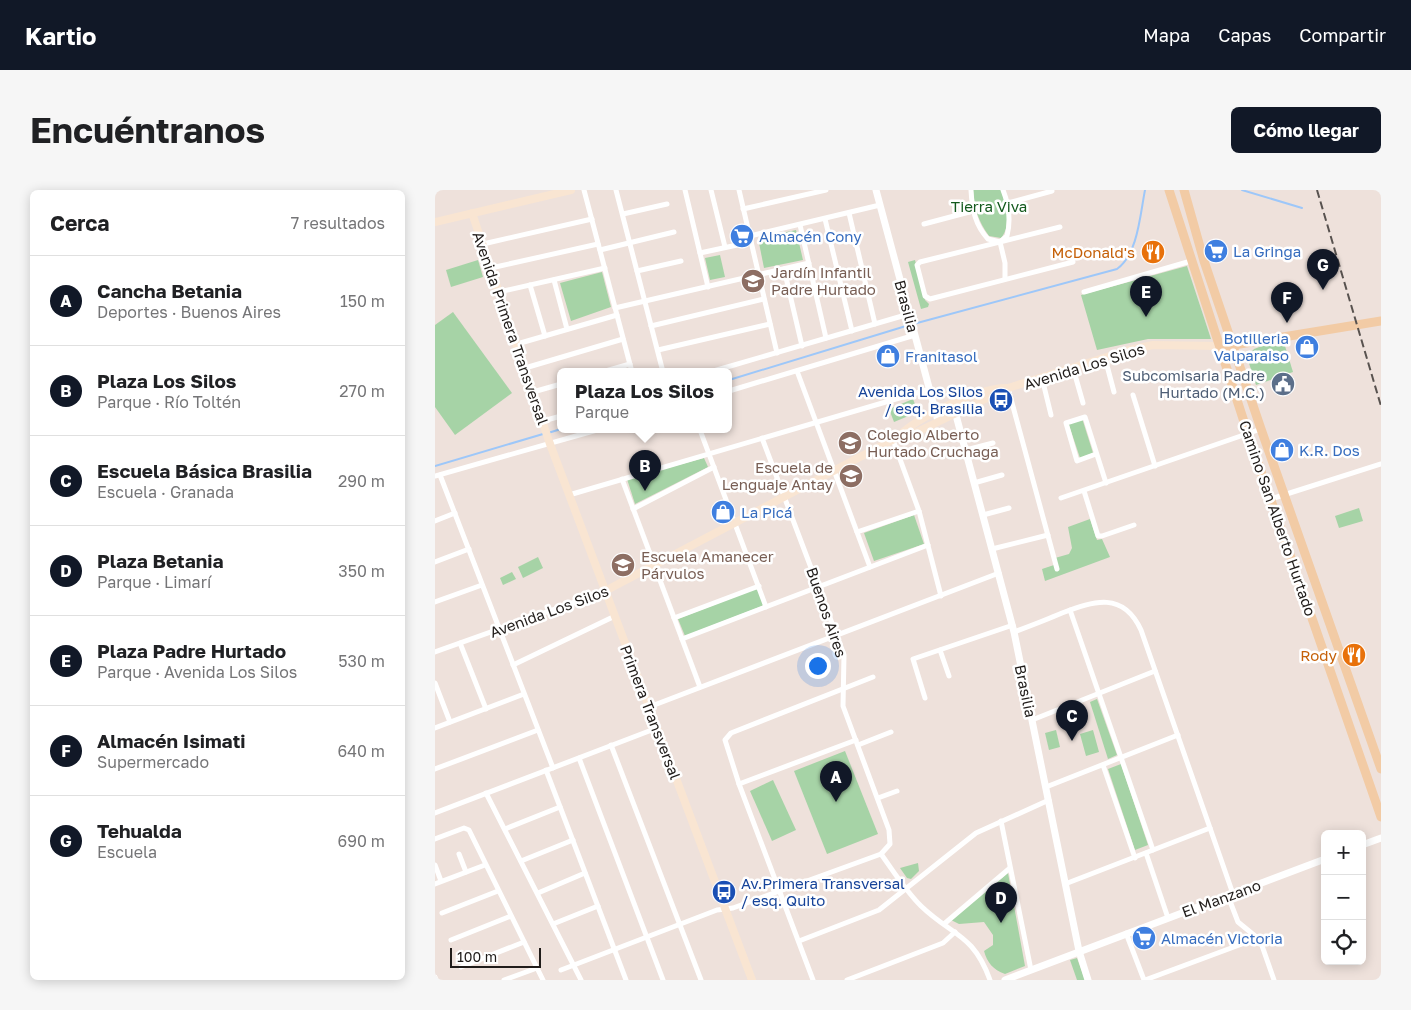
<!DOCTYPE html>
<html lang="es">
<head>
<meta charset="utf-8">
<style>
  body { margin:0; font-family:"Golos Text",sans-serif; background:#f6f6f6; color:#202124 }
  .controls { position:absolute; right:15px; bottom:15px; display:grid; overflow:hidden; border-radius:8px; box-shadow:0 2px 12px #0003 }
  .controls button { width:45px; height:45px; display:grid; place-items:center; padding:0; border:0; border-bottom:1px solid #e0e0e0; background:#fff; color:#202124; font:25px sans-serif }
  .scale { position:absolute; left:15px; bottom:12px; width:91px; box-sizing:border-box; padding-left:5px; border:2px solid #201c1a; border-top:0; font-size:14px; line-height:18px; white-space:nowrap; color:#201c1a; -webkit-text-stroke:4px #fff; paint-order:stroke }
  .you { position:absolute; left:382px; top:475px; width:18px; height:18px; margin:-12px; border:4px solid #fff; border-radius:50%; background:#1a73e8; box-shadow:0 0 0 8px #1a73e833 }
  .badge { display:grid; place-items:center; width:32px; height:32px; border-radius:50%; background:#111827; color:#fff; font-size:16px; font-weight:700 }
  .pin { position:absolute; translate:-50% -41px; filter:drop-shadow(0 1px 2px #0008) }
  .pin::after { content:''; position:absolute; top:26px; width:18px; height:15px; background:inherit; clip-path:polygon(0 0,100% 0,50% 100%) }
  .popup { position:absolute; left:122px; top:178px; width:175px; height:65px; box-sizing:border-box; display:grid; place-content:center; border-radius:8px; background:#fff; filter:drop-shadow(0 1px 4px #0005); font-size:16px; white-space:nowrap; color:#757577 }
  .popup b { font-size:19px; color:#202124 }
  .popup::after { content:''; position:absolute; left:50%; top:100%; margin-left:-10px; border:10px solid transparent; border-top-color:#fff }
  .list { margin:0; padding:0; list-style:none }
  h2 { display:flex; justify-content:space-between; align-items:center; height:65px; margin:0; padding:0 20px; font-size:21px }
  h2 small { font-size:16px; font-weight:400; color:#757577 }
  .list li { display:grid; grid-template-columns:32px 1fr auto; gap:15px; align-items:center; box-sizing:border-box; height:90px; padding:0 20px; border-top:1px solid #e0e0e0 }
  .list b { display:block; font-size:19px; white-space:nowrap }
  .list p { margin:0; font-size:16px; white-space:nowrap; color:#757577 }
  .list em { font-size:16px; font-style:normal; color:#757577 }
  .icon { flex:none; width:28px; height:28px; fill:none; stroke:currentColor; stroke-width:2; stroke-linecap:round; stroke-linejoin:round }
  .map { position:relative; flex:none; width:946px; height:790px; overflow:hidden; border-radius:8px }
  header { display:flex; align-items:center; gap:30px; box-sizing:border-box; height:70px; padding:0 25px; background:#111827; color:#fff }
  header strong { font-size:24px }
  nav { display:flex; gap:28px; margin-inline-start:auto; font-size:18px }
  .intro { display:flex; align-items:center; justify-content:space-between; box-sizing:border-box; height:120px; padding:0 30px }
  h1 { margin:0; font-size:35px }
  .button { padding:12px 22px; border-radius:8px; background:#111827; color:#fff; font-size:18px; font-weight:700 }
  main { display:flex; gap:30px; padding:0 30px }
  aside { flex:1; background:#fff; border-radius:8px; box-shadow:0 2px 12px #0003 }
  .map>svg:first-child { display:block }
</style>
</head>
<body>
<header>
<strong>Kartio</strong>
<nav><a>Mapa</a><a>Capas</a><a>Compartir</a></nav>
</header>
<div class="intro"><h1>Encuéntranos</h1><a class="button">Cómo llegar</a></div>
<main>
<aside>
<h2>Cerca<small>7 resultados</small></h2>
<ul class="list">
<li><span class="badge">A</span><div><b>Cancha Betania</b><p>Deportes · Buenos Aires</p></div><em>150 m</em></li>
<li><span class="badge">B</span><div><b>Plaza Los Silos</b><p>Parque · Río Toltén</p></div><em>270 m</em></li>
<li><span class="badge">C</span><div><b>Escuela Básica Brasilia</b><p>Escuela · Granada</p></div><em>290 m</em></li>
<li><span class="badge">D</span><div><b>Plaza Betania</b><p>Parque · Limarí</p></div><em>350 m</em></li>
<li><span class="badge">E</span><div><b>Plaza Padre Hurtado</b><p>Parque · Avenida Los Silos</p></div><em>530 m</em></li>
<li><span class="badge">F</span><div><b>Almacén Isimati</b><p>Supermercado</p></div><em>640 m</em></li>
<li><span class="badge">G</span><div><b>Tehualda</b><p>Escuela</p></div><em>690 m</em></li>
</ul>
</aside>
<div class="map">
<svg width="946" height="790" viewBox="0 0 946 790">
  <rect width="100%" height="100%" fill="#eee1db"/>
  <g fill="#a6d3a6">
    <path d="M538 0H566C571 14 577 35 566 48L554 46C543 31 539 18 538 0Z"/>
    <polygon points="361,40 368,70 329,78 323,48"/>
    <polygon points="285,65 290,87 275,90 270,68"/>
    <polygon points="43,70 48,87 16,97 11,80"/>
    <polygon points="480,70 490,110 494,114 493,117 486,119 473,72"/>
    <polygon points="752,76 776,149 713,149 662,160 646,105"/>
    <polygon points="167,82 176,117 136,131 125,93"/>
    <polygon points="18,122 77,203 20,245 0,217 0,135"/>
    <polygon points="827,156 850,156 858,182 821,195 812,167 819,159"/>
    <polygon points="478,209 483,222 459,232 454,219"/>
    <polygon points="647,228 658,263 645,268 633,232"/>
    <polygon points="269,268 273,277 200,314 192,289"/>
    <polygon points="924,318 928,331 904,338 900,326"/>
    <polygon points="479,325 489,354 439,371 429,343"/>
    <polygon points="655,329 662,350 667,349 675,367 610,391 607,379 622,374 620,368 634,364 637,358 633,337"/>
    <polygon points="103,367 108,378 88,388 83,377"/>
    <polygon points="77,382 81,389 68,395 65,388"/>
    <polygon points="320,399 323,400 329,414 327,416 250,446 243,429"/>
    <polygon points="662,509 682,565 673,569 655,512"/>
    <polygon points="621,540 625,557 614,560 610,543"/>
    <polygon points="658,540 664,562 651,566 645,544"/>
    <polygon points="410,561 443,644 392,664 359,581"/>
    <polygon points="686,574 713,655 700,660 673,579"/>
    <polygon points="338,590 361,640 337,651 315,601"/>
    <polygon points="483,673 484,681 476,689 472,688 465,678"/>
    <path d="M573 683 590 776 570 784C558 780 552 772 549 761L558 755V745L549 732 524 734 516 730Z"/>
    <polygon points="642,768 650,790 642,790 635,770"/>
  </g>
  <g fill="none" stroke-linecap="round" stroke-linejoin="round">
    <g stroke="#9dc7f9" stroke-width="2">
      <polyline points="807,0 867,18"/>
      <path d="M294 190 471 136 682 79C703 64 705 25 710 0"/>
      <polyline points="113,243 126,239"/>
      <polyline points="0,276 108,244"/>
    </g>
    <g stroke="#fff" stroke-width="5">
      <polyline points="149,0 197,182"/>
      <polyline points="181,0 228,182"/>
      <polyline points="250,0 273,97"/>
      <polyline points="276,0 290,57"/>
      <polyline points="304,0 342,163"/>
      <path d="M536 0C537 19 540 35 553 49L565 52 572 46C576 30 574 15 568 0"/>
      <polyline points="573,13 617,1"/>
      <polyline points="308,19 391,0"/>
      <polyline points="414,23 440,134"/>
      <polyline points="188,24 232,14"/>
      <polyline points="390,29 417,141"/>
      <polyline points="489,34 538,21"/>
      <polyline points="365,35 391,148"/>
      <polyline points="625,37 485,72 482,75 490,106 495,109 638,72"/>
      <polyline points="315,46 445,15"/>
      <polyline points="565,52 570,73 570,88"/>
      <polyline points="48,54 157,29"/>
      <polyline points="165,60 239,42"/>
      <polyline points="265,63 316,52"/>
      <polyline points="56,78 163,54"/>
      <polyline points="349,79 367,156"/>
      <polyline points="202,81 246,71"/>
      <polyline points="119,90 132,139"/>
      <polyline points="95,95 110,146"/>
      <polyline points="64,102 170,78"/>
      <polyline points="649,102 756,71"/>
      <polyline points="180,118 374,73"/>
      <polyline points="216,136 329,109"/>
      <polyline points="82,154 182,125"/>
      <polyline points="223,160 335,134"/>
      <polyline points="670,168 679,202"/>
      <polyline points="90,178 188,149"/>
      <polyline points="638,178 648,213"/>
      <polyline points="362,181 435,377"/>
      <polyline points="167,182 195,174"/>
      <polyline points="275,182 474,124"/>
      <polyline points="607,188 616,225"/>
      <polyline points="573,198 622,379"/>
      <polyline points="294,201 480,145"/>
      <polyline points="98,202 126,194"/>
      <polyline points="698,205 720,276"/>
      <polyline points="108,231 126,226"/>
      <polyline points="265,240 331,417"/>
      <polyline points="458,250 484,321 506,406"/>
      <polyline points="531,260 558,253"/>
      <polyline points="661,264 642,271 631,233 650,227 671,293"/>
      <polyline points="5,285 118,578"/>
      <polyline points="0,286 162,240"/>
      <polyline points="187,289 265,497"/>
      <polyline points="539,293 567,285"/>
      <polyline points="649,301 663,346 667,346 699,335"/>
      <polyline points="134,305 495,199"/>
      <polyline points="626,308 826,239"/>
      <polyline points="836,309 946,274"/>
      <polyline points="198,319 279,277"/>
      <polyline points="548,325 574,318"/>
      <polyline points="0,331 20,323"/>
      <polyline points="422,342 484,321"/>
      <polyline points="557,359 613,345"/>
      <polyline points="0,372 34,359"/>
      <polyline points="0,412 47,395"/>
      <polyline points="635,420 718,660"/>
      <polyline points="239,428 324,396"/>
      <path d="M579 442C595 436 611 430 627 423 659 411 688 401 706 440L798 704"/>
      <polyline points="247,449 493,355"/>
      <polyline points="25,453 51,519"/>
      <polyline points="505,460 514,486"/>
      <polyline points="0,462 170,401"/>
      <polyline points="78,475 180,426"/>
      <polyline points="0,493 15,532"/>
      <polyline points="490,508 478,469 578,435"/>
      <polyline points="214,517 564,383"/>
      <polyline points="597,530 720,481"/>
      <polyline points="0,538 89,504"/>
      <polyline points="176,555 266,790"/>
      <polyline points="423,555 456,542"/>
      <polyline points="144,568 228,790"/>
      <polyline points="668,575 700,668"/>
      <polyline points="0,579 103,540"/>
      <polyline points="111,580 191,790"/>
      <polyline points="304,594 421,550"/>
      <polyline points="611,597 743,545"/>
      <polyline points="51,603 146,790"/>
      <polyline points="443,608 462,601"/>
      <polyline points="0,623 222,538"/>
      <polyline points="566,631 596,780"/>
      <polyline points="70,639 125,617"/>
      <polyline points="0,649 29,638 34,640 108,790"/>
      <polyline points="711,663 733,728"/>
      <polyline points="24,664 31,682"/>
      <path d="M446 664C459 682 470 700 486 716 517 746 538 743 555 790"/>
      <polyline points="86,671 138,650"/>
      <polyline points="0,675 6,691"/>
      <polyline points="0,694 50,675"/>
      <polyline points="630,694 775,638"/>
      <polyline points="103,703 150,683"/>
      <polyline points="793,706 803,732 825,750 839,790"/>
      <polyline points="7,723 63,701"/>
      <polyline points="118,734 163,716"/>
      <polyline points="509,734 575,678"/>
      <polyline points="691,743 709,790"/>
      <polyline points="16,750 76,726"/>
      <polyline points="364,751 444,720 541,643 614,610"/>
      <polyline points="26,777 89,752"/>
      <polyline points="126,780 282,720 298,718 446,664 455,654 454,640 408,516 409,465 327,248"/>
      <polyline points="0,787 1,790"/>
      <polyline points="69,790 102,778"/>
      <polyline points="378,790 304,594 290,550 296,543 438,487"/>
      <polyline points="412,790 508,753 520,742"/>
      <polyline points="710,790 823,748"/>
    </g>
    <g stroke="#fff" stroke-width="7">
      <polyline points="441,0 503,231"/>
      <polyline points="518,214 579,442 644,761 653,790"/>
      <polyline points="927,655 946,648"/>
      <polyline points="570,790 890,669"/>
    </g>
    <g stroke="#f9e5d2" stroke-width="8">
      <polyline points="37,23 115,254 317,790"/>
      <polyline points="0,32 136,0"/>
      <polyline points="463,247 482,242 573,198 694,160 718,155 785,156"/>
      <path d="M170 401 463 247C482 227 545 197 573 198"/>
    </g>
    <g stroke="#f2cba5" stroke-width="9">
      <polyline points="734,0 813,244 946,627"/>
      <polyline points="749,0 769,71 826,239 946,579"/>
      <polyline points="793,156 946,131"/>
    </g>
    <polyline stroke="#58524f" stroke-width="2" stroke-dasharray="8 4" stroke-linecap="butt" points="882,0 946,216"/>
  </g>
  <defs>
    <g id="supermarket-disc" transform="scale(1.25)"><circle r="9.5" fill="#3f7fe0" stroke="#fff"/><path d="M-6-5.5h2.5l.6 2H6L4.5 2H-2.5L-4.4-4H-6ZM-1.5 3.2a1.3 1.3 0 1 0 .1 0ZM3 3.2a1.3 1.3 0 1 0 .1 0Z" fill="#fff"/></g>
    <g id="restaurant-disc" transform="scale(1.25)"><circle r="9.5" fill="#e8710a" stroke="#fff"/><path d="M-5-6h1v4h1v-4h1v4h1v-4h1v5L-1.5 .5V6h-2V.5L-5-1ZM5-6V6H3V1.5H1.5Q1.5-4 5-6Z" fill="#fff"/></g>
    <g id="school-disc" transform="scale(1.25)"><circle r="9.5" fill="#8d6e63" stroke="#fff"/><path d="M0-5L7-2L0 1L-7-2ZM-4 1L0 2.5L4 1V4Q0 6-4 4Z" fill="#fff"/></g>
    <g id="shop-disc" transform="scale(1.25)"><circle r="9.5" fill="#3f7fe0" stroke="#fff"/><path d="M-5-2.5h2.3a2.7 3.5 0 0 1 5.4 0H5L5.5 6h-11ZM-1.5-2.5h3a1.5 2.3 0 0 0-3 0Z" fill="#fff"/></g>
    <g id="civic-disc" transform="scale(1.25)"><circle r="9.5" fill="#5c6f8a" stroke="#fff"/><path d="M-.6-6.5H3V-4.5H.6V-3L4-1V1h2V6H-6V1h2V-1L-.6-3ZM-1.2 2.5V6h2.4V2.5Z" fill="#fff"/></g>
    <g id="bus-disc" transform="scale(1.25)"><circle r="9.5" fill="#1a4fb4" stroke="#fff"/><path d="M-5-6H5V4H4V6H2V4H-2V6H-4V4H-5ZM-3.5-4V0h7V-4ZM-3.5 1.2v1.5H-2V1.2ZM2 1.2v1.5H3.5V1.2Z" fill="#fff"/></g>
  </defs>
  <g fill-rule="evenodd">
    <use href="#supermarket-disc" x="307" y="46"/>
    <use href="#supermarket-disc" x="781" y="61"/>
    <use href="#restaurant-disc" x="718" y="62"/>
    <use href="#school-disc" x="318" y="91"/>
    <use href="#shop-disc" x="872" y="157"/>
    <use href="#shop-disc" x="453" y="166"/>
    <use href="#civic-disc" x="848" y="194"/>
    <use href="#bus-disc" x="566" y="210"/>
    <use href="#school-disc" x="415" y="253"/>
    <use href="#shop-disc" x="847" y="260"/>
    <use href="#school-disc" x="416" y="286"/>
    <use href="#shop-disc" x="288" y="322"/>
    <use href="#school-disc" x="188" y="375"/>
    <use href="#restaurant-disc" x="919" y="465"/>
    <use href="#bus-disc" x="289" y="702"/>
    <use href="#supermarket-disc" x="709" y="748"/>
  </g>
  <g text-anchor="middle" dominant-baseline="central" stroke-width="5" stroke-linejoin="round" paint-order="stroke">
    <g font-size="15" fill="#13591d" stroke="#fff">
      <text x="554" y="16">Tierra Viva</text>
    </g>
    <g font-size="15" fill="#366cbe" stroke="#fff" text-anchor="start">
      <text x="324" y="46">Almacén Cony</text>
      <text x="798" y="61">La Gringa</text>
      <text x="854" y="148" text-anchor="end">Botilleria<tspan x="854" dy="17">Valparaiso</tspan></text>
      <text x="470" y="166">Franitasol</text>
      <text x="864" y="260">K.R. Dos</text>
      <text x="306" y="322">La Picá</text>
      <text x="726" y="748">Almacén Victoria</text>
    </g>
    <g font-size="15" fill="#c56008" stroke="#fff" text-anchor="end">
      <text x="700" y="62">McDonald's</text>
      <text x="902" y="465">Rody</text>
    </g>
    <g font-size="15" fill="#785e54" stroke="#fff" text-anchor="start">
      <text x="336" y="82">Jardín Infantil<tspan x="336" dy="17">Padre Hurtado</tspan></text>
      <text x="432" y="244">Colegio Alberto<tspan x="432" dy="17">Hurtado Cruchaga</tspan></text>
      <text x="398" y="277" text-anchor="end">Escuela de<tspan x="398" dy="17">Lenguaje Antay</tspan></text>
      <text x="206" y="366">Escuela Amanecer<tspan x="206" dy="17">Párvulos</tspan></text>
    </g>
    <g font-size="15" fill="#201c1a" stroke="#fff">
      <text transform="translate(472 116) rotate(75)">Brasilia</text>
      <text transform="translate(76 138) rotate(71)">Avenida Primera Transversal</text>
      <text transform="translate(649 176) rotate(-17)">Avenida Los Silos</text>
      <text transform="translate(843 328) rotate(71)">Camino San Alberto Hurtado</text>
      <text transform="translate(114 421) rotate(-20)">Avenida Los Silos</text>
      <text transform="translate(392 422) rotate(71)">Buenos Aires</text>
      <text transform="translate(591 501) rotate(78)">Brasilia</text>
      <text transform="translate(216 522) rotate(69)">Primera Transversal</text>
      <text transform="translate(786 708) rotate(-20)">El Manzano</text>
    </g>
    <g font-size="15" fill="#4e5e75" stroke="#fff" text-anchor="end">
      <text x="830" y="185">Subcomisaria Padre<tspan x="830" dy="17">Hurtado (M.C.)</tspan></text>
    </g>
    <g font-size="15" fill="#164399" stroke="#fff" text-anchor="end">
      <text x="548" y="201">Avenida Los Silos<tspan x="548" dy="17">/ esq. Brasilia</tspan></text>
      <text x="306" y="693" text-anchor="start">Av.Primera Transversal<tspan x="306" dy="17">/ esq. Quito</tspan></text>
    </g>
  </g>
</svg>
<div class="controls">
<button>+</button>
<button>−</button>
<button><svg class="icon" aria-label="locate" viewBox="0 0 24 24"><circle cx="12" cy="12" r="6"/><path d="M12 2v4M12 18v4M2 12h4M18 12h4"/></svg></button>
</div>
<div class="scale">100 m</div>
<div class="you"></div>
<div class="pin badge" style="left:401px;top:612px">A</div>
<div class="pin badge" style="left:210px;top:301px">B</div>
<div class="popup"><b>Plaza Los Silos</b>Parque</div>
<div class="pin badge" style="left:637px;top:551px">C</div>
<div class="pin badge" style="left:566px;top:733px">D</div>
<div class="pin badge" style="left:711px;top:127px">E</div>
<div class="pin badge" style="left:852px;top:133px">F</div>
<div class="pin badge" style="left:888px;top:100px">G</div>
</div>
</main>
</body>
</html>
